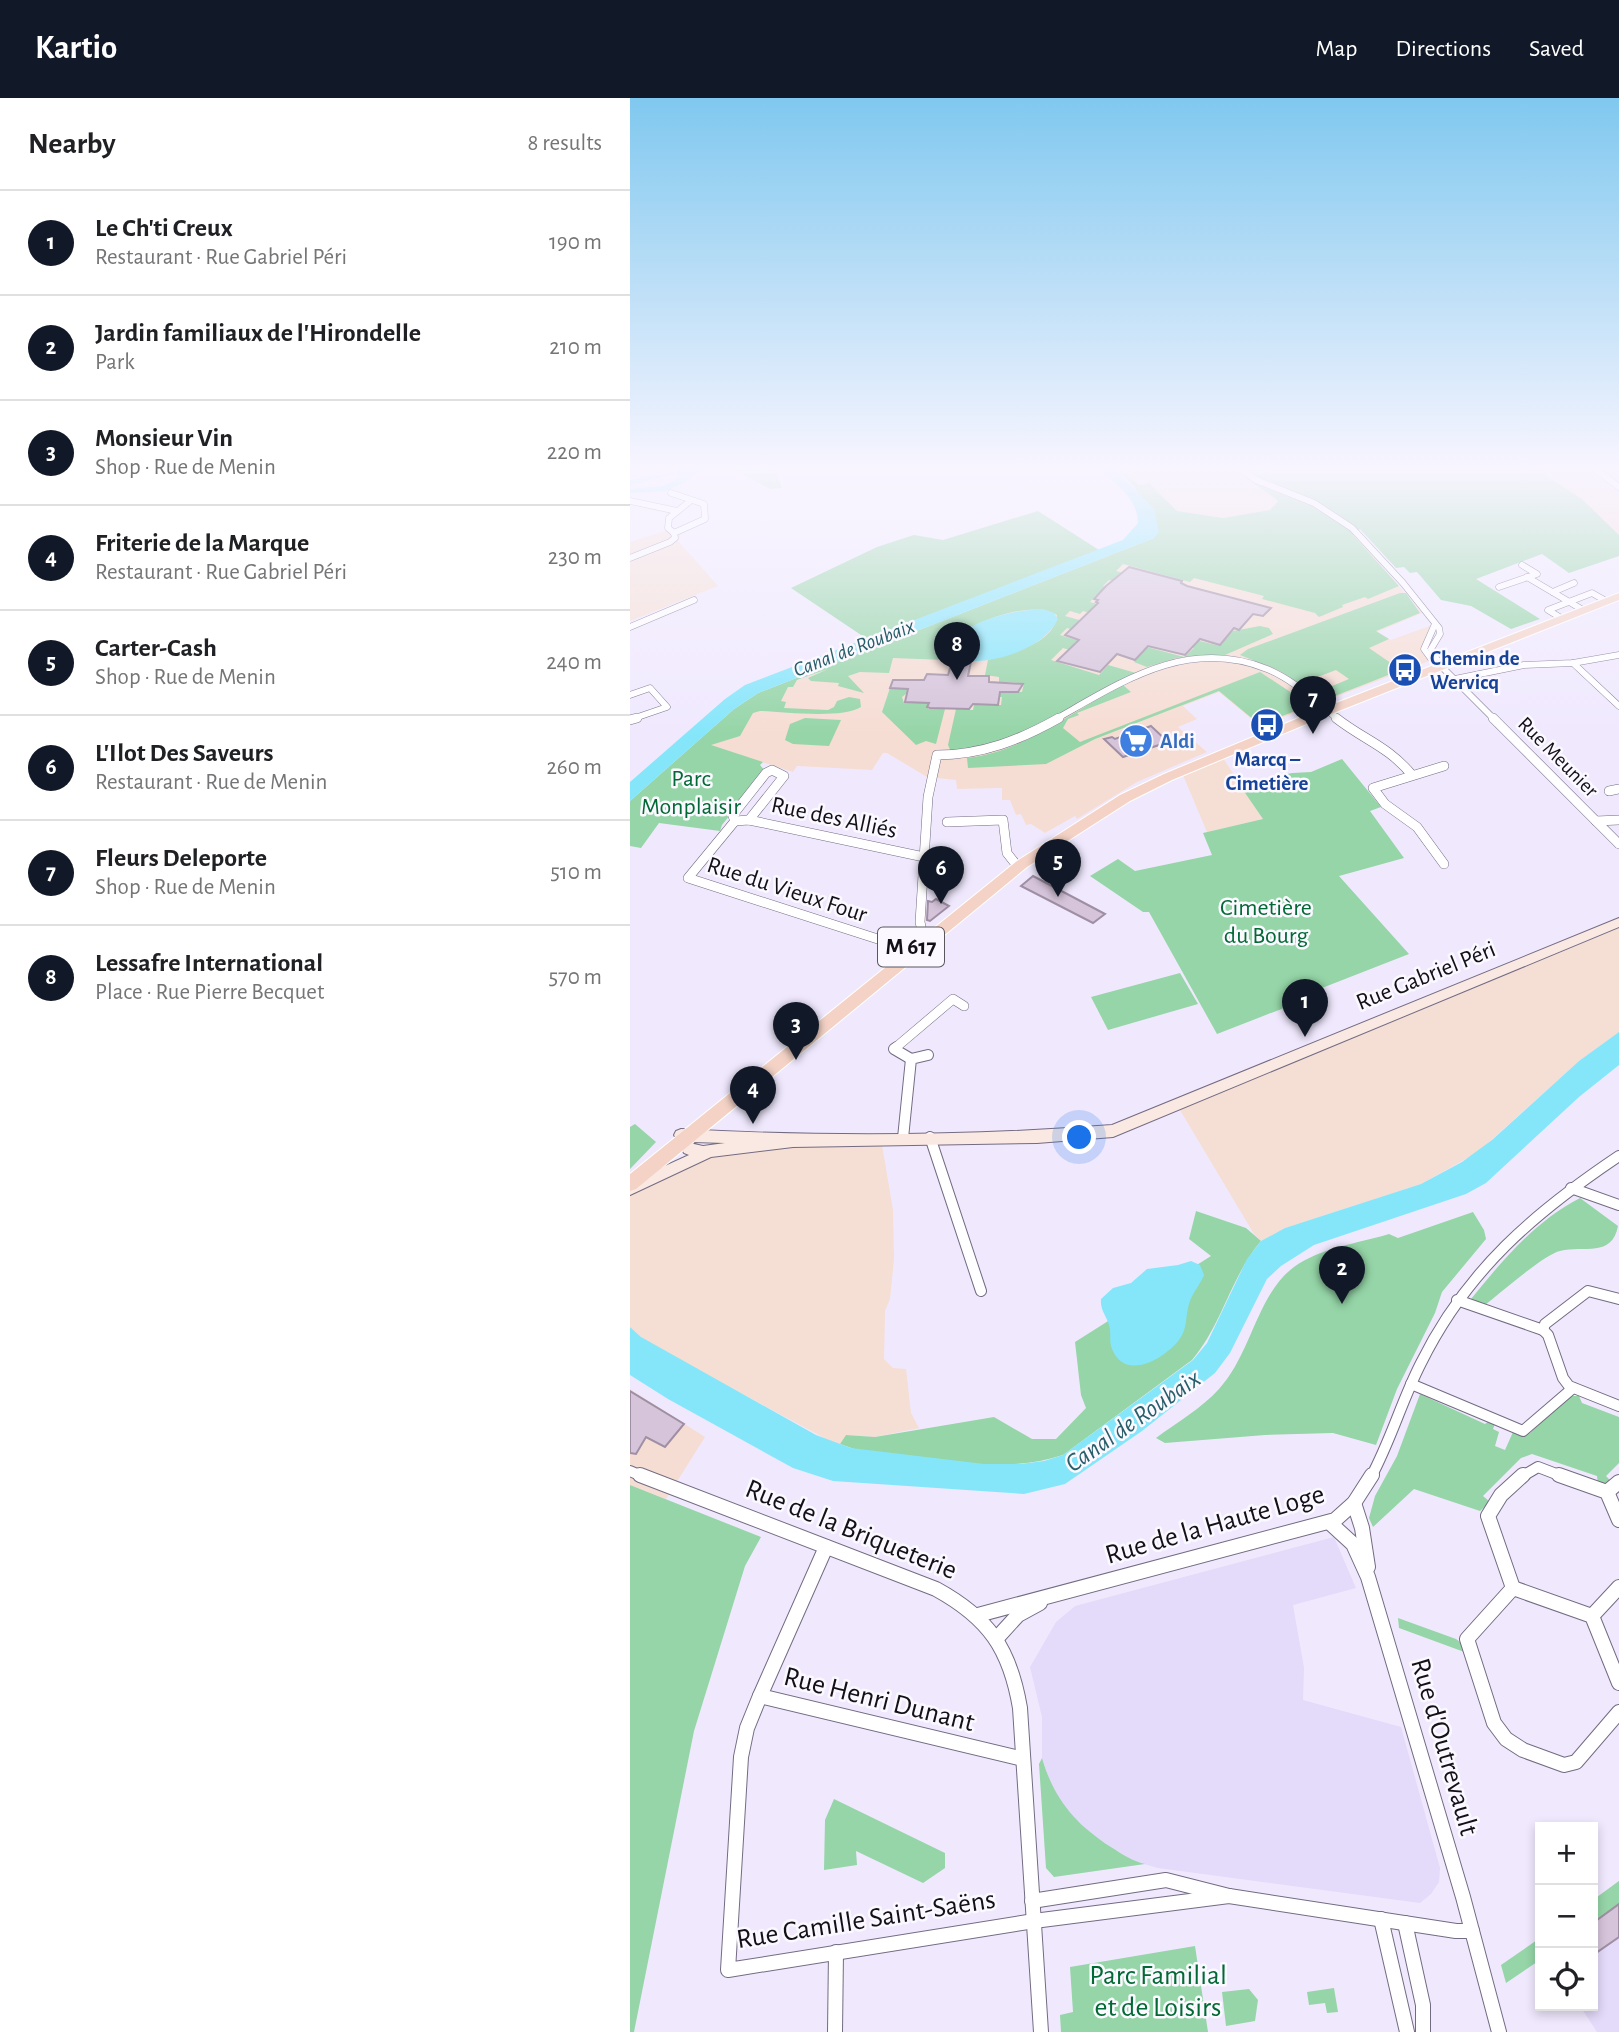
<!DOCTYPE html>
<html lang="en">
<head>
<meta charset="utf-8">
<style>
  body { margin:0; font-family:"Alegreya Sans",sans-serif; background:#f2f2f2; color:#202124 }
  .controls { position:absolute; right:21px; bottom:21px; display:grid; overflow:hidden; border-radius:0px; box-shadow:0 4px 10px #0003 }
  .controls button { width:63px; height:63px; display:grid; place-items:center; padding:0; border:0; border-bottom:2px solid #e0e0e0; background:#fff; color:#202124; font:35px sans-serif }
  .you { position:absolute; left:450px; top:1040px; width:24px; height:24px; margin:-18px; border:5px solid #fff; border-radius:50%; background:#1a73e8; box-shadow:0 0 0 10px #1a73e833 }
  .badge { display:grid; place-items:center; width:46px; height:46px; border-radius:50%; background:#111827; color:#fff; font-size:23px; font-weight:700 }
  .pin { position:absolute; translate:-50% -58px; filter:drop-shadow(0 2px 4px #0008) }
  .pin::after { content:''; position:absolute; top:37px; width:24px; height:21px; background:inherit; clip-path:polygon(0 0,100% 0,50% 100%) }
  .list { margin:0; padding:0; list-style:none }
  h2 { display:flex; justify-content:space-between; align-items:center; height:91px; margin:0; padding:0 28px; font-size:30px }
  h2 small { font-size:23px; font-weight:400; color:#757577 }
  .list li { display:grid; grid-template-columns:46px 1fr auto; gap:21px; align-items:center; box-sizing:border-box; height:105px; padding:0 28px; border-top:2px solid #e0e0e0 }
  .list b { display:block; font-size:26px; white-space:nowrap }
  .list p { margin:0; font-size:23px; white-space:nowrap; color:#757577 }
  .list em { font-size:23px; font-style:normal; color:#757577 }
  .icon { flex:none; width:38px; height:38px; fill:none; stroke:currentColor; stroke-width:2; stroke-linecap:round; stroke-linejoin:round }
  .map { position:relative; flex:none; width:989px; height:1934px; overflow:hidden }
  header { display:flex; align-items:center; gap:42px; box-sizing:border-box; height:98px; padding:0 35px; background:#111827; color:#fff }
  header strong { font-size:33px }
  nav { display:flex; gap:38px; margin-inline-start:auto; font-size:24px }
  main { display:flex }
  aside { flex:1; background:#fff }
  .map>svg:first-child { display:block }
</style>
</head>
<body>
<header>
<strong>Kartio</strong>
<nav><a>Map</a><a>Directions</a><a>Saved</a></nav>
</header>
<main>
<aside>
<h2>Nearby<small>8 results</small></h2>
<ul class="list">
<li><span class="badge">1</span><div><b>Le Ch'ti Creux</b><p>Restaurant · Rue Gabriel Péri</p></div><em>190 m</em></li>
<li><span class="badge">2</span><div><b>Jardin familiaux de l'Hirondelle</b><p>Park</p></div><em>210 m</em></li>
<li><span class="badge">3</span><div><b>Monsieur Vin</b><p>Shop · Rue de Menin</p></div><em>220 m</em></li>
<li><span class="badge">4</span><div><b>Friterie de la Marque</b><p>Restaurant · Rue Gabriel Péri</p></div><em>230 m</em></li>
<li><span class="badge">5</span><div><b>Carter-Cash</b><p>Shop · Rue de Menin</p></div><em>240 m</em></li>
<li><span class="badge">6</span><div><b>L'Ilot Des Saveurs</b><p>Restaurant · Rue de Menin</p></div><em>260 m</em></li>
<li><span class="badge">7</span><div><b>Fleurs Deleporte</b><p>Shop · Rue de Menin</p></div><em>510 m</em></li>
<li><span class="badge">8</span><div><b>Lessafre International</b><p>Place · Rue Pierre Becquet</p></div><em>570 m</em></li>
</ul>
</aside>
<div class="map">
<svg width="989" height="1934" viewBox="0 0 989 1934">
  <rect width="100%" height="100%" fill="#f0e9fe"/>
  <g fill="#f6ddd3">
    <polygon points="901,367 989,367 989,437 953,402"/>
    <polygon points="724,436 792,515 747,534 761,542 802,527 792,552 799,563 630,628 589,594 553,608 567,621 548,629 577,654 507,684 447,721 445,718 415,735 401,726 396,727 391,716 386,717 380,702 372,702 372,690 327,691 326,682 297,679 257,655 253,655 242,672 167,668 163,674 72,645 139,593 513,453"/>
    <polygon points="0,1291 75,1339 36,1401 0,1387"/>
  </g>
  <g fill="#f5ded3">
    <polygon points="488,367 603,367 609,376 629,387 648,403 640,412 593,420 547,413 519,385 509,387"/>
    <polygon points="35,433 51,435 48,443 88,488 0,523 0,444"/>
    <polygon points="593,660 633,721 577,734 553,677"/>
    <polygon points="989,830 989,934 949,963 848,1054 791,1086 655,1130 631,1143 624,1136 550,1012"/>
    <polygon points="252,1047 263,1112 264,1161 260,1201 255,1213 254,1261 263,1270 276,1271 281,1315 289,1330 245,1339 216,1337 210,1346 200,1343 38,1256 11,1239 0,1229 0,1096 84,1058 133,1050"/>
  </g>
  <g fill="#e4dafa">
    <polygon points="704,1439 726,1490 663,1507 674,1570 673,1602 771,1629 810,1770 809,1784 801,1796 790,1805 528,1770 503,1763 460,1735 433,1709 423,1692 412,1660 412,1619 400,1569 426,1524 445,1508"/>
    <polygon points="989,1783 989,1934 967,1934 950,1908 963,1908 963,1802"/>
  </g>
  <g fill="#95d5a7">
    <polygon points="102,367 144,367 152,390 140,391 99,369"/>
    <path d="M481 367H488L509 387 519 385 547 413 593 420 640 412 648 403C633 390 614 382 603 367H901L953 402 989 437V458L939 475 912 456 846 481 910 521 881 531 841 508 811 502 787 474 780 475 774 469 766 470 730 431 723 437 769 488 738 501 735 499 712 507 713 509 689 519 685 515 632 501 634 498 564 480 560 484 493 466 486 473 526 484 534 496 479 482 473 488 512 499 519 512 466 497 460 504 496 514V526L453 513 450 516 440 513 435 518 478 530 485 544 437 530 430 537 462 547 471 561 433 550 421 562 469 577 478 567 506 575C456 596 411 634 359 648 347 652 333 652 321 654L318 647 326 611 343 612 344 607H371L372 599 341 598 343 593 392 594 394 585 369 584V579L355 577 358 562C380 555 425 546 427 517 398 500 333 527 312 551L316 562 263 560 259 575 230 574 218 578 234 595 208 588 209 585 181 583 178 580 198 571 167 582 163 589H158L151 603 156 604 154 610 198 612 204 609 207 603 219 599 230 601 231 609C213 621 154 614 130 613L123 615 110 638 81 647 133 664 130 667 135 673 92 727 90 733 29 725 11 750 0 748V703L104 611 128 595 524 440 504 388Z"/>
    <polygon points="408,413 469,452 237,541 161,490 247,449 284,437 313,442"/>
    <polygon points="770,495 776,495 790,515 746,533 759,541 739,550 771,572 692,603 683,596 719,581 706,572 669,586 650,573 610,557 618,551"/>
    <polygon points="630,528 639,530 643,536 595,557 546,560 517,569 504,564 511,556 496,552 502,545 554,559 564,550 556,547 562,541 590,548 603,533"/>
    <path d="M630 574 680 607 630 627 589 593 465 641 416 666 338 670 337 660C395 654 443 612 493 587L501 594 447 615 449 617 438 621 433 630 450 644Z"/>
    <polygon points="260,590 309,592 277,595 272,599 274,605 299,605 298,611 315,611 306,646 296,643 286,647 252,614"/>
    <polygon points="175,620 211,622 199,648 163,646 155,642 160,626"/>
    <polygon points="712,661 751,709 740,713 774,760 709,778 779,856 692,890 695,894 587,936 519,814 513,814 460,778 488,761 505,773 582,757 573,735 633,721 609,686 662,675 681,674"/>
    <polygon points="550,875 568,906 478,932 461,899"/>
    <polygon points="5,1026 26,1044 0,1071 0,1029"/>
    <path d="M950 1100 988 1128C982 1160 954 1147 930 1153 915 1156 870 1195 855 1207L841 1201C872 1163 905 1123 950 1100Z"/>
    <path d="M566 1113 616 1130 631 1143C601 1178 592 1227 562 1262L433 1357C371 1378 292 1359 227 1352L210 1346 216 1337 245 1339 364 1319 402 1341H426L456 1310 451 1297 445 1244 581 1158 559 1141Z"/>
    <path d="M843 1114 854 1132 856 1141 812 1194 805 1215 767 1291 746 1347 703 1335 635 1337 535 1345 526 1340C546 1325 572 1310 589 1291 621 1257 627 1196 664 1169 690 1150 729 1145 759 1136L768 1140Z"/>
    <polygon points="790,1296 855,1326 859,1323 865,1326 863,1331 869,1334 865,1348 875,1352 883,1334 894,1337 900,1335 939,1298 949,1298 952,1305 989,1319 989,1365 976,1378 983,1385 977,1388 968,1387 967,1378 902,1356 891,1360 853,1398 860,1404 850,1413 784,1391 743,1429 739,1420 745,1398 767,1358"/>
    <polygon points="0,1387 131,1439 115,1468 64,1633 4,1934 0,1934"/>
    <polygon points="768,1520 826,1541 834,1547 837,1555 769,1530"/>
    <path d="M412 1660C424 1701 445 1726 481 1749 492 1756 502 1763 515 1766L424 1779 416 1770 409 1666Z"/>
    <polygon points="204,1701 315,1755 315,1770 293,1785 226,1753 227,1767 194,1772 195,1722"/>
    <polygon points="989,1783 989,1806 963,1825 963,1802"/>
    <polygon points="910,1840 910,1862 876,1885 871,1867"/>
    <polygon points="565,1848 578,1934 431,1934 430,1917 443,1914 440,1869"/>
    <polygon points="704,1890 708,1914 697,1915 695,1905 679,1907 677,1894"/>
    <polygon points="619,1891 628,1902 625,1923 596,1928 592,1894"/>
  </g>
  <g fill="#85e6fa">
    <polygon points="60,367 92,367 66,375 54,385 36,393 0,395 0,391 33,388 50,379 47,375 0,387 0,382 46,374 45,371"/>
    <path d="M464 367H481L524 411 529 434 524 440 128 595 104 611 0 703V684L95 601 115 587 493 442 508 425C508 399 482 383 464 367Z"/>
    <path d="M413 511 424 515 428 521C415 549 370 564 341 563L343 554H325L322 563 316 562 312 551C336 524 378 512 413 511Z"/>
    <polygon points="989,934 989,967 949,999 856,1085 836,1096 684,1147 651,1168 637,1181 600,1255 585,1275 512,1333 435,1386 394,1396 203,1383 163,1370 38,1301 0,1277 0,1229 11,1239 186,1337 221,1350 354,1366 390,1366 414,1363 433,1357 563,1262 577,1245 617,1161 631,1143 655,1130 791,1086 832,1064 862,1042 949,963"/>
    <path d="M561 1163 570 1167 574 1177C570 1187 562 1195 559 1206 555 1219 558 1230 549 1242 535 1260 497 1283 483 1253 478 1244 482 1236 479 1227 476 1217 470 1212 471 1201L483 1190 501 1185 517 1171 548 1167Z"/>
  </g>
  <g fill="#d6c4da" stroke="#9f8fa4" stroke-width="2">
    <polygon points="499,469 552,483 551,485 557,488 641,510 633,518 623,516 609,532 604,530 590,547 570,541 555,557 518,548 505,562 487,556 470,574 427,563 449,542 435,537 468,505 466,504 468,502 464,501 476,488"/>
    <polygon points="325,554 343,554 338,578 359,578 359,584 393,586 388,594 370,594 368,607 343,606 339,611 300,610 297,609 299,605 275,604 278,591 260,590 263,582 294,582 297,576 318,577"/>
    <polygon points="521,628 538,644 493,659 474,641 482,639 485,641"/>
    <polygon points="403,778 458,807 475,816 463,825 391,788"/>
    <polygon points="306,801 319,808 300,823 297,822 298,803 302,804"/>
    <polygon points="0,1293 54,1326 35,1349 16,1339 6,1356 0,1355"/>
    <polygon points="989,1806 989,1839 963,1857 963,1825"/>
  </g>
  <g fill="none" stroke-linecap="round" stroke-linejoin="round">
    <g stroke="#736b82" stroke-width="7">
      <g id="minor-far3">
        <polyline points="605,367 626,382 684,405 722,430 773,485 809,530 810,536 801,551 811,568 864,621"/>
        <polyline points="960,367 989,389"/>
        <polyline points="987,367 989,369"/>
        <polyline points="0,403 47,413"/>
        <polyline points="44,435 38,430 39,420 59,404"/>
        <polyline points="0,460 40,444 45,440 44,435 75,421 74,406 41,395"/>
        <polyline points="897,479 953,512"/>
        <polyline points="869,489 907,476 892,467"/>
        <polyline points="923,494 944,485"/>
        <polyline points="931,520 918,512 962,495 976,503"/>
        <polyline points="0,529 64,502"/>
        <polyline points="802,562 794,551 805,526"/>
        <polyline points="943,565 989,608"/>
        <polyline points="825,581 894,567 943,565 989,557"/>
        <polyline points="0,597 20,590 37,609 2,621"/>
        <path d="M426 621C493 583 558 539 637 571 664 582 686 604 708 621"/>
      </g>
    </g>
    <g stroke="#736b82" stroke-width="10">
      <g id="minor-far2">
        <path d="M706 620C734 642 758 648 782 677"/>
        <polyline points="863,620 989,746"/>
        <polyline points="0,622 7,620"/>
        <polyline points="814,668 743,690 755,706 787,729 814,766"/>
        <polyline points="979,693 989,691"/>
        <polyline points="105,723 58,780 285,853"/>
        <polyline points="105,723 119,722 294,759"/>
        <polyline points="105,723 103,718 106,713 136,675 142,672 154,678 119,722"/>
        <polyline points="966,723 989,722"/>
        <polyline points="317,724 373,722 377,755 388,769"/>
        <path d="M300 841 292 833 290 824 298 699 307 657C352 657 390 642 429 620"/>
        <polyline points="264,951 323,901 334,908"/>
      </g>
    </g>
    <g stroke="#736b82" stroke-width="12">
      <g id="minor-far1">
        <polyline points="267,949 264,951 281,961"/>
        <polyline points="300,1039 351,1193"/>
        <polyline points="273,1040 281,961 298,957"/>
        <polyline points="941,1090 989,1107"/>
        <polyline points="827,1202 913,1232 915,1226 958,1193 989,1201"/>
        <polyline points="913,1232 918,1237 933,1280 939,1288 989,1308"/>
        <polyline points="781,1286 893,1333 943,1290"/>
        <polyline points="0,1373 14,1379"/>
        <path d="M741 1379C761 1342 772 1302 791 1265 837 1172 904 1115 989 1058"/>
        <polyline points="891,1379 908,1369 934,1379"/>
      </g>
    </g>
    <g stroke="#736b82" stroke-width="16">
      <g id="minor">
        <path d="M10 1377 306 1491C359 1520 380 1551 390 1610L411 1934"/>
        <polyline points="929,1377 977,1394 989,1422"/>
        <polyline points="977,1394 989,1384"/>
        <polyline points="724,1405 732,1430 738,1469"/>
        <polyline points="699,1424 723,1446 738,1479 833,1799 869,1934"/>
        <polyline points="196,1449 130,1598 393,1661"/>
        <polyline points="883,1490 858,1418 871,1397 893,1377"/>
        <polyline points="348,1517 705,1422 724,1405 742,1377"/>
        <polyline points="962,1518 989,1489"/>
        <polyline points="367,1540 388,1517 410,1505"/>
        <polyline points="989,1585 962,1518 883,1490 837,1541 864,1625 876,1641 893,1652 934,1667 946,1664 989,1614"/>
        <polyline points="130,1598 117,1630 111,1659 98,1872 404,1823 599,1798"/>
        <polyline points="402,1803 536,1782 599,1798 826,1833 842,1833"/>
        <polyline points="751,1821 777,1934"/>
        <polyline points="775,1825 793,1907 793,1934"/>
        <polyline points="205,1934 206,1854"/>
      </g>
    </g>
    <g stroke="#736b82" stroke-width="2">
      <path id="secondary" d="M989 820V829L483 1039 407 1045 163 1049 81 1059 0 1097V1084L59 1057 54 1055 44 1037 46 1033 51 1031C194 1039 339 1038 482 1027ZM62 1044 95 1045 73 1048 64 1046Z"/>
    </g>
    <g stroke="#fff" stroke-width="2">
      <polygon id="primary" points="989,495 989,502 691,620 542,682 500,703 397,769 6,1091 0,1093 0,1076 387,763 490,697 534,676 683,614"/>
    </g>
    <use href="#minor-far3" stroke="#fff" stroke-width="6"/>
    <use href="#minor-far2" stroke="#fff" stroke-width="9"/>
    <use href="#minor-far1" stroke="#fff" stroke-width="10"/>
    <use href="#minor" stroke="#fff" stroke-width="14"/>
    <use href="#secondary" fill="#fae9e2" fill-rule="evenodd"/>
    <use href="#primary" fill="#f4d3c6" fill-rule="evenodd"/>
  </g>
  <linearGradient id="sky" x2="0" y2="1"><stop stop-color="#80c8ef"/><stop offset="0.58" stop-color="#f8f5ff"/><stop offset="1" stop-color="#f8f5ff" stop-opacity="0"/></linearGradient>
  <rect width="989" height="638" fill="url(#sky)"/>
  <defs>
    <g id="bus-disc" transform="scale(1.75)"><circle r="9.5" fill="#1a4fb4" stroke="#fbf9ff"/><path d="M-5-6H5V4H4V6H2V4H-2V6H-4V4H-5ZM-3.5-4V0h7V-4ZM-3.5 1.2v1.5H-2V1.2ZM2 1.2v1.5H3.5V1.2Z" fill="#fff"/></g>
    <g id="supermarket-disc" transform="scale(1.75)"><circle r="9.5" fill="#3f7fe0" stroke="#fbf9ff"/><path d="M-6-5.5h2.5l.6 2H6L4.5 2H-2.5L-4.4-4H-6ZM-1.5 3.2a1.3 1.3 0 1 0 .1 0ZM3 3.2a1.3 1.3 0 1 0 .1 0Z" fill="#fff"/></g>
  </defs>
  <g fill-rule="evenodd">
    <use href="#bus-disc" x="775" y="572"/>
    <use href="#bus-disc" x="637" y="627"/>
    <use href="#supermarket-disc" x="506" y="643"/>
  </g>
  <g text-anchor="middle" dominant-baseline="central" stroke-width="5" stroke-linejoin="round" paint-order="stroke">
    <g font-size="21" font-style="italic" fill="#275e69" stroke="#fbf9ff">
      <text transform="translate(224 550) rotate(-21)">Canal de Roubaix</text>
    </g>
    <g font-size="21" font-weight="bold" fill="#164399" stroke="#fbf9ff" text-anchor="start">
      <text x="800" y="560">Chemin de<tspan x="800" dy="24">Wervicq</tspan></text>
      <text x="637" y="661" text-anchor="middle">Marcq –<tspan x="637" dy="24">Cimetière</tspan></text>
    </g>
    <g font-size="21" font-weight="bold" fill="#366cbe" stroke="#fbf9ff" text-anchor="start">
      <text x="530" y="643">Aldi</text>
    </g>
    <g font-size="21" fill="#131018" stroke="#fbf9ff">
      <text transform="translate(928 659) rotate(45)">Rue Meunier</text>
    </g>
    <rect fill="#fbf9ff" stroke="#59565d" stroke-width="2" x="248" y="829.5" width="66" height="39" rx="5"/>
    <g font-size="23" font-weight="bold" fill="#131018">
      <text x="281" y="849">M 617</text>
    </g>
    <g font-size="24" fill="#006934" stroke="#fbf9ff">
      <text x="61" y="681">Parc<tspan x="61" dy="28">Monplaisir</tspan></text>
      <text x="636" y="810">Cimetière<tspan x="636" dy="28">du Bourg</tspan></text>
    </g>
    <g font-size="24" fill="#131018" stroke="#fbf9ff">
      <text transform="translate(204 720) rotate(12)">Rue des Alliés</text>
      <text transform="translate(157 792) rotate(18)">Rue du Vieux Four</text>
      <text transform="translate(796 878) rotate(-22)">Rue Gabriel Péri</text>
    </g>
    <g font-size="26" font-style="italic" fill="#275e69" stroke="#fbf9ff">
      <text transform="translate(503 1323) rotate(-35)">Canal de Roubaix</text>
    </g>
    <g font-size="28" fill="#131018" stroke="#fbf9ff">
      <text transform="translate(585 1427) rotate(-16)">Rue de la Haute Loge</text>
      <text transform="translate(221 1432) rotate(22)">Rue de la Briqueterie</text>
      <text transform="translate(249 1602) rotate(14)">Rue Henri Dunant</text>
      <text transform="translate(814 1649) rotate(74)">Rue d'Outrevault</text>
      <text transform="translate(236 1822) rotate(-9)">Rue Camille Saint-Saëns</text>
    </g>
    <g font-size="28" fill="#006934" stroke="#fbf9ff">
      <text x="528" y="1878">Parc Familial<tspan x="528" dy="32">et de Loisirs</tspan></text>
    </g>
  </g>
</svg>
<div class="controls">
<button>+</button>
<button>−</button>
<button><svg class="icon" aria-label="locate" viewBox="0 0 24 24"><circle cx="12" cy="12" r="6"/><path d="M12 2v4M12 18v4M2 12h4M18 12h4"/></svg></button>
</div>
<div class="you"></div>
<div class="pin badge" style="left:675px;top:939px">1</div>
<div class="pin badge" style="left:712px;top:1206px">2</div>
<div class="pin badge" style="left:166px;top:962px">3</div>
<div class="pin badge" style="left:123px;top:1026px">4</div>
<div class="pin badge" style="left:428px;top:799px">5</div>
<div class="pin badge" style="left:311px;top:806px">6</div>
<div class="pin badge" style="left:683px;top:636px">7</div>
<div class="pin badge" style="left:327px;top:582px">8</div>
</div>
</main>
</body>
</html>
